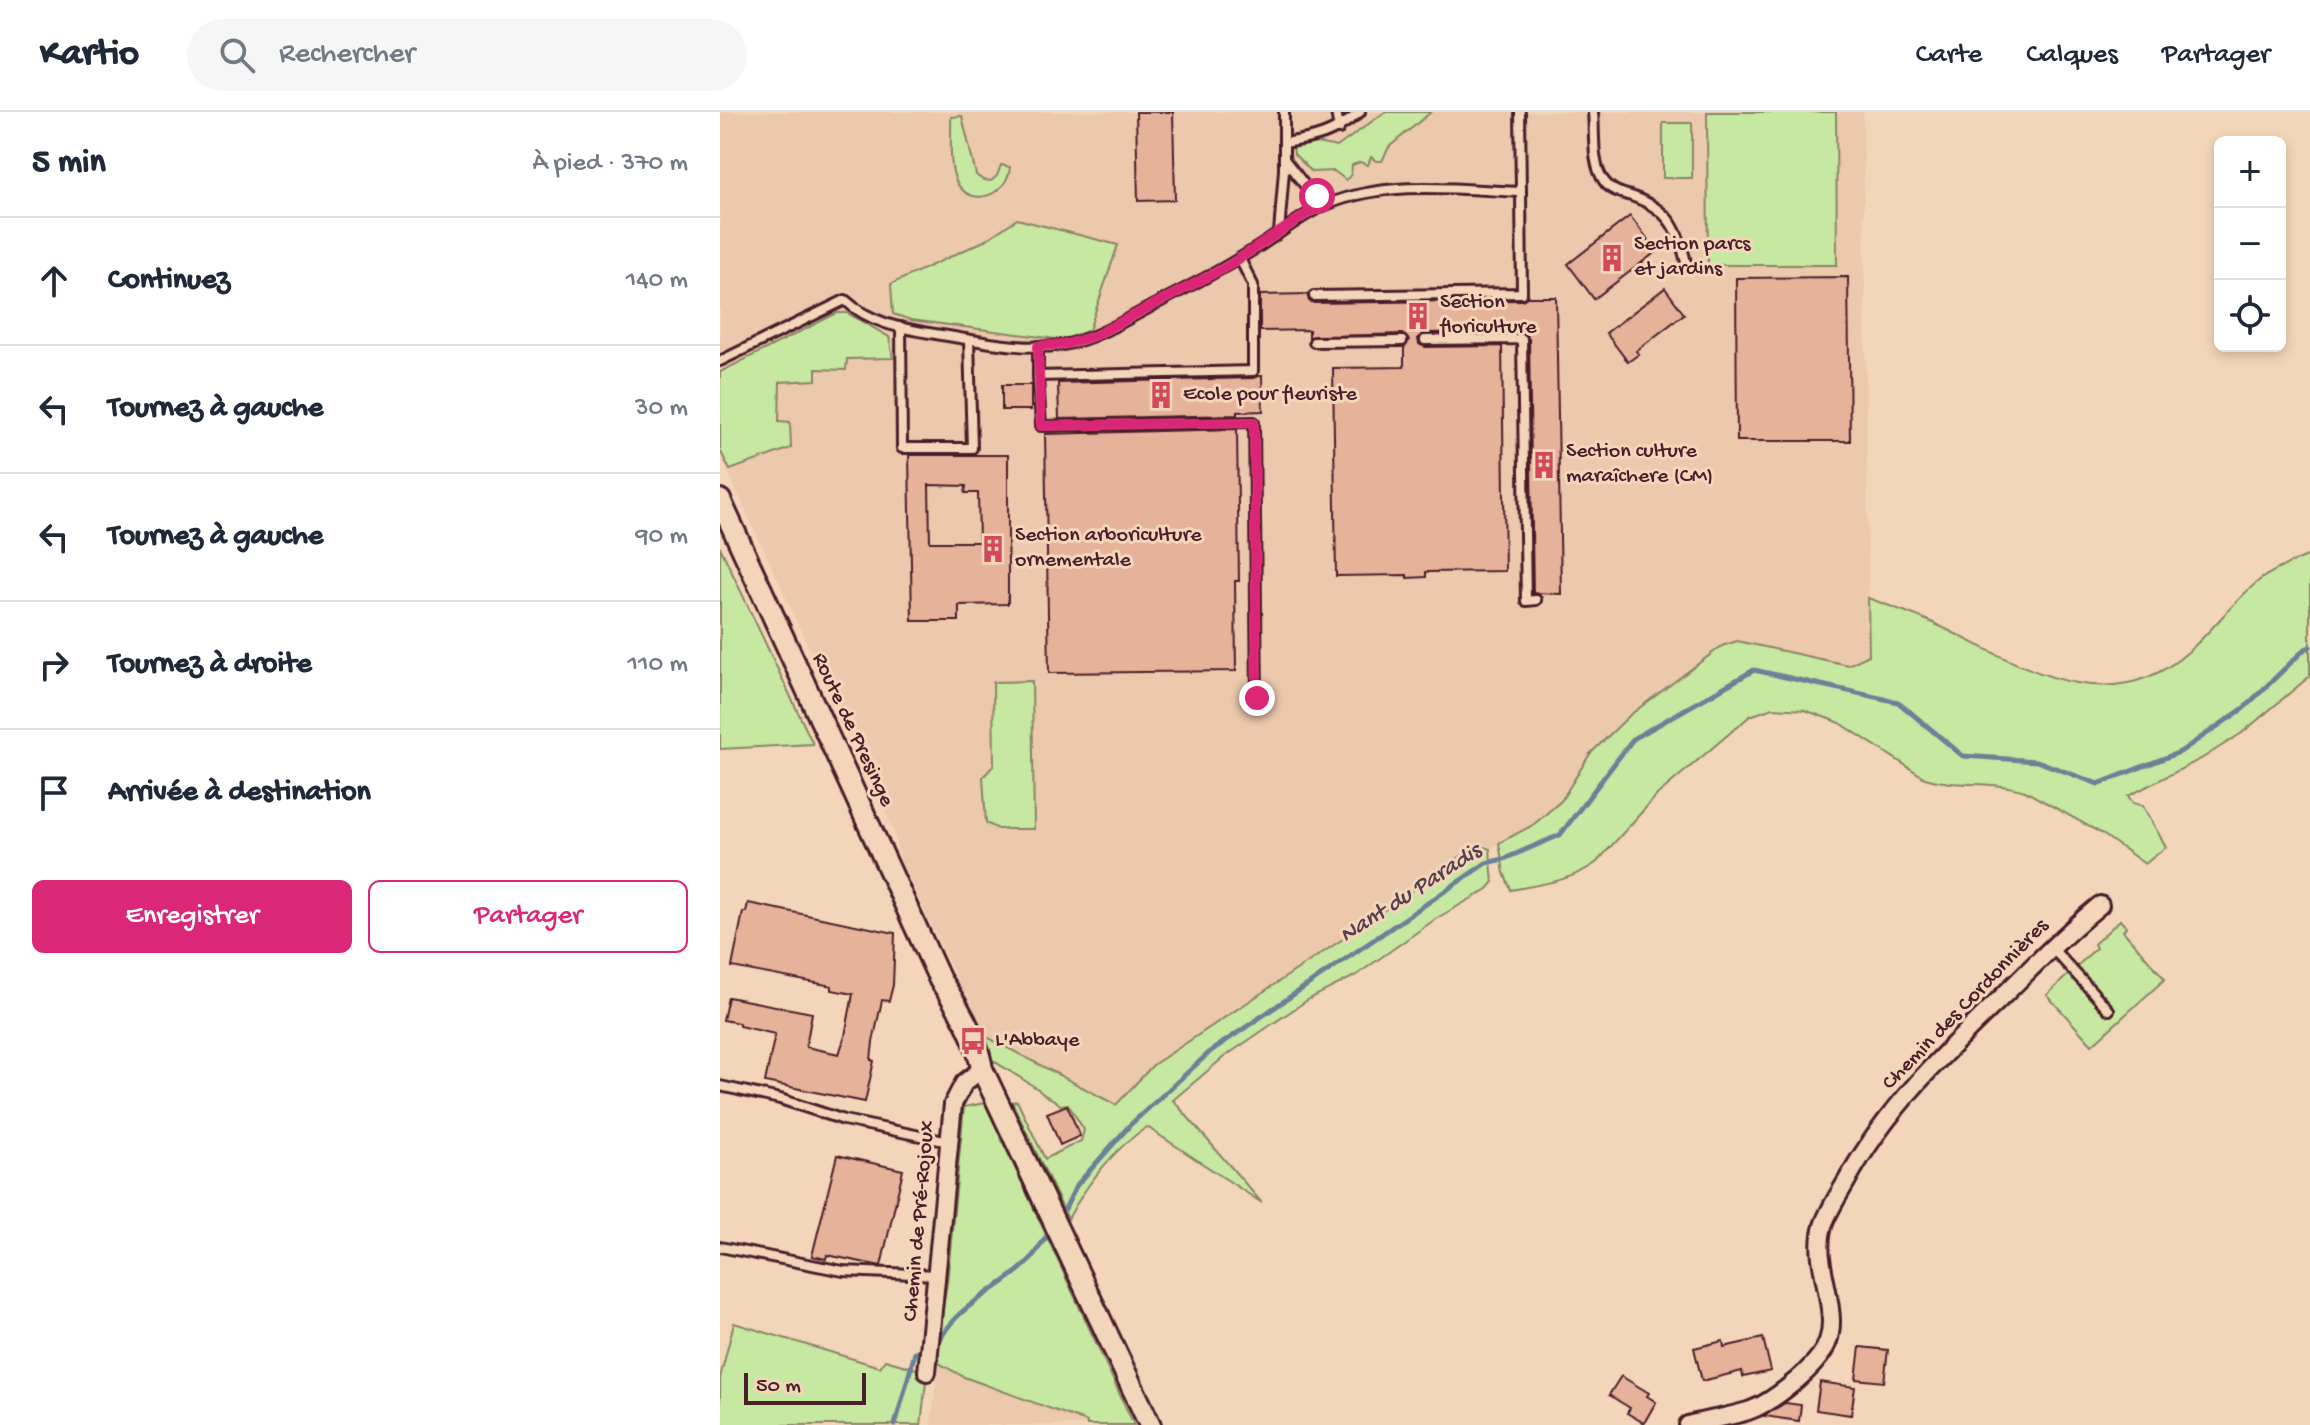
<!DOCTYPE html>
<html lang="fr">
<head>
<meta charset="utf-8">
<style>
  body { margin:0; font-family:"Gochi Hand",sans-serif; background:#f6f6f7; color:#1f2937 }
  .controls { position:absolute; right:24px; top:24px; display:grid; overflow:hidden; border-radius:12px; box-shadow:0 4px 12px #0003 }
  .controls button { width:72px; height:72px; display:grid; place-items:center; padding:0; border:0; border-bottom:2px solid #e0e1e3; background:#fff; color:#1f2937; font:40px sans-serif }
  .scale { position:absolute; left:24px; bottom:20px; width:122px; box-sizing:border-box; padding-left:8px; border:4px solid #4a1f2b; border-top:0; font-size:22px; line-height:28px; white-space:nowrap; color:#4a1f2b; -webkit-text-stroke:6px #f3d6b9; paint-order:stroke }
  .stop { position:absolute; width:24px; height:24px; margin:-18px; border:6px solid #db2777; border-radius:50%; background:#fff }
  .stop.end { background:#db2777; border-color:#fff; box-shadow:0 2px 8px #0008 }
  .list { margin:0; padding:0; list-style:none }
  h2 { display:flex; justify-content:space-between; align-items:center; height:104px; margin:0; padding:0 32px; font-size:34px }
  h2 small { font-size:26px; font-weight:400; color:#747a83 }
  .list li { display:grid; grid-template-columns:52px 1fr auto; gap:24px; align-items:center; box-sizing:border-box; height:128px; padding:0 32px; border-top:2px solid #e0e1e3 }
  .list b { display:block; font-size:30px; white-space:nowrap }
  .list em { font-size:26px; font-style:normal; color:#747a83 }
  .actions { display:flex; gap:16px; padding:24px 32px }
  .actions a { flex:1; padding:18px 0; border:2px solid #db2777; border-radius:12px; text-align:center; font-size:28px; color:#db2777 }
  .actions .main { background:#db2777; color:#fff }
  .icon { flex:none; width:44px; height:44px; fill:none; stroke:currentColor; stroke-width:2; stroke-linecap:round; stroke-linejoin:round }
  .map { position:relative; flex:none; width:1590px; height:1313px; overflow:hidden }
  header { display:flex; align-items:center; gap:48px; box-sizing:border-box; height:112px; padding:0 40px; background:#fff; border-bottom:2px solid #e0e1e3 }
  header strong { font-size:38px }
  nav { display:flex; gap:44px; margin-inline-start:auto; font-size:28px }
  .search { width:560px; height:72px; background:#f6f6f7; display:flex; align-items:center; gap:20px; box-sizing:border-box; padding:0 28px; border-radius:44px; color:#747a83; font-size:30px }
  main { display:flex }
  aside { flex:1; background:#fff }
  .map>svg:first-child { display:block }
</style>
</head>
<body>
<header>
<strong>Kartio</strong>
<div class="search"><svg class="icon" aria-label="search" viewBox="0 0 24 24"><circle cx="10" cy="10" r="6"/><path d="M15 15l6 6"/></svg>Rechercher</div>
<nav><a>Carte</a><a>Calques</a><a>Partager</a></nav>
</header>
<main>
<aside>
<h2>5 min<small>À pied · 370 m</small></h2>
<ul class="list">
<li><svg class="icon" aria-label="ahead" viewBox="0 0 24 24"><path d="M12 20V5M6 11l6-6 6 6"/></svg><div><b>Continuez</b></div><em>140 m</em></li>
<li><svg class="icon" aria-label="left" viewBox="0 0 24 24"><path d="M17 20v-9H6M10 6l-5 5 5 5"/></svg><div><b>Tournez à gauche</b></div><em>30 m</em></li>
<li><svg class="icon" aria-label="left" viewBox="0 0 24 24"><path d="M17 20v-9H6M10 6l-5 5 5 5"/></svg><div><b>Tournez à gauche</b></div><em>90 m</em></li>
<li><svg class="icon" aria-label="right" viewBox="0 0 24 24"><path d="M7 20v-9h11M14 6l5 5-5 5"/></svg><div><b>Tournez à droite</b></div><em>110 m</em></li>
<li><svg class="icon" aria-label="arrive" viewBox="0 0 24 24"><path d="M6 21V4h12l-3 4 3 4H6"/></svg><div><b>Arrivée à destination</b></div></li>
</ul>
<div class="actions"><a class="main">Enregistrer</a><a>Partager</a></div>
</aside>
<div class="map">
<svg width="1590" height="1313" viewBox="0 0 1590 1313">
  <rect width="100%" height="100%" fill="#f3d6b9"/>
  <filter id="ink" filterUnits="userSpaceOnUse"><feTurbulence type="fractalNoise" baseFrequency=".0125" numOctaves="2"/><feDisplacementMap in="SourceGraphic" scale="16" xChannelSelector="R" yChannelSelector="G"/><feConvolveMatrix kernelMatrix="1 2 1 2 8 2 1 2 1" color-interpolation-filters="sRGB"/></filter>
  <g filter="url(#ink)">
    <g fill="#ecc8ac">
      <polygon points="0,0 1143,0 1149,543 1128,554 1017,529 1002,534 910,603 870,642 841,689 813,714 770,737 756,733 626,825 433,953 396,993 263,923 180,747 173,717 0,343"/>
      <polygon points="219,1251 244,1265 368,1310 367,1313 211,1313"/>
    </g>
    <g fill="#c7e8a1" stroke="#888466" stroke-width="2">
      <polygon points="665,0 711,0 669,35 662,49 656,49 651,45 648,53 640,50 632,53 631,63 626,68 614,59 592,60 574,42 573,35 596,31 617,35"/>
      <polygon points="987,0 1116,0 1117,153 988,153"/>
      <path d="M242 4 256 63 263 68 271 69 277 64 281 53 290 55C288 83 250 98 236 69 228 51 232 24 231 5Z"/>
      <polygon points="972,11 972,66 943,66 943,11"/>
      <polygon points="297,107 398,133 369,218 344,228 191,208 173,202 171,172 264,129"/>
      <polygon points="117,201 127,201 169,225 173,246 127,247 126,258 96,257 96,268 60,270 59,309 70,310 71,336 10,358 0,338 0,260"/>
      <polygon points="0,435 93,632 0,637"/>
      <path d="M1590 443V564L1522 621 1481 647 1408 684 1413 691 1423 694 1446 735 1425 752 1381 721 1305 679C1272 668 1237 676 1205 666L1120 611 1085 598 1053 596 1030 604 938 682 877 750C852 769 822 772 791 778L784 761 779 731 813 713 841 689 870 642 910 603 1002 534 1017 529 1128 553 1149 543 1148 486C1169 494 1191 501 1211 510 1293 548 1385 614 1468 540 1493 518 1514 488 1541 467 1556 456 1573 450 1590 443Z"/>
      <polygon points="312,569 314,717 278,717 266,711 263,665 274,653 273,570"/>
      <path d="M757 733 770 737 773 771 768 777 717 806 635 864 589 887 504 945 453 988 542 1091 427 1015C394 1036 366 1073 348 1107L292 990 297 989 325 1047 361 1029 364 1018 348 992 340 993C334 985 324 986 318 977L269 946 263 923 396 993 433 953 626 825Z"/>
      <polygon points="1400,808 1406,815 1403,819 1445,867 1372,933 1327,883 1376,836 1374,832"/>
      <polygon points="265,991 414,1313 367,1313 367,1310 244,1265 219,1251 215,1241 227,1171 244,995"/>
      <polygon points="14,1211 160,1255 165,1248 207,1260 201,1313 0,1313 0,1266"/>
    </g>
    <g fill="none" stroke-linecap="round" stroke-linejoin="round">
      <g stroke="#6a8198" stroke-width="5">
        <polyline points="345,1097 356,1074 410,1013 491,939 766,751 784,747 840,723 913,627 1034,558 1178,590 1243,644 1317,649 1378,672 1460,640 1524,596 1585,537 1590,535"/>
        <path d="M214 1234 218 1232C234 1193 279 1179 307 1151 314 1144 320 1134 326 1125"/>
        <polyline points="175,1313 195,1241 205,1238"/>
      </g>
    </g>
    <g fill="#e6b299" stroke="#4a1f2b" stroke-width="2" fill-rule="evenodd">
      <polygon points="416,0 453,0 455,88 418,89"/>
      <polygon points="910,104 937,139 874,187 848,152"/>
      <polygon points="1128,165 1130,329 1017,329 1016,166"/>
      <polygon points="945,176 964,202 916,239 919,242 908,250 886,221"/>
      <polygon points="587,182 589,189 594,191 802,188 807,185 836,185 841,482 813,481 809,227 802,220 705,221 698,227 699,232 705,235 782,234 785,459 706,460 706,465 687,466 687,463 616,464 613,256 684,255 684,236 689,228 682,222 589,225 589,218 540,219 540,183"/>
      <polygon points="538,264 542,264 543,299 517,300 517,303 339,307 338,271 533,266"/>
      <rect x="282" y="273" width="29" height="25"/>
      <polygon points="517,317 519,469 515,469 516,559 329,561 325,322"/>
      <path d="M189 343H288V492L239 493V509H192ZM209 373 246 374 245 381H258L259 430H210Z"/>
      <polygon points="28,791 175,821 173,873 169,889 162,888 153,930 151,948 154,949 145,990 45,970 55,922 19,914 19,911 3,908 8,885 92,901 86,935 119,942 125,924 133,882 112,878 112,874 12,855 23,800 26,800"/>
      <polygon points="347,993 360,1024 340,1033 327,1001"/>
      <polygon points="117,1043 183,1058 161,1154 107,1143 106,1147 92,1144"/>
      <polygon points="1043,1226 1051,1259 1023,1265 1022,1259 982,1269 974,1236 1003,1229 1004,1235"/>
      <polygon points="1140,1235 1168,1238 1164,1270 1136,1267"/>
      <polygon points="901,1264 929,1281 927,1284 936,1290 924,1311 907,1301 910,1296 889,1283"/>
      <polygon points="1100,1270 1135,1275 1131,1303 1096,1298"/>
      <polygon points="1065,1291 1081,1293 1079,1309 1044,1304"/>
    </g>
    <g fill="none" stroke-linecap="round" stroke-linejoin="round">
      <g stroke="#4a1f2b" stroke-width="14">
        <g id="service">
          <polyline points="616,0 619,17"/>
          <path d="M873 0C875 20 871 52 884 69 890 78 900 81 911 84 949 97 958 116 967 154"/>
          <path d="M564 31C598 26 613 22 640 0"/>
          <polyline points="564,47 587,76 608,92"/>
          <path d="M559 121C575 110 590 99 608 92 668 68 737 77 801 80L800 0"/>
          <polyline points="594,184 802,181 801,80"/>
          <polyline points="181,215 182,336 252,336 249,228"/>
          <polyline points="705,228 802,227 806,489 816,488"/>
          <polyline points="594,230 682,229"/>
          <polyline points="318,234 318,264 533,259 533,173 520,147"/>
          <path d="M0 249 125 188C152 213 186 217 221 223 260 229 304 239 343 233 374 228 404 209 432 194 476 171 519 149 559 121L564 58V0"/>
          <polyline points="318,264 321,314 534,310 537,586"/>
          <polyline points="1332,836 1389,898"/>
          <polyline points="0,974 60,987 124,1008 229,1030"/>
          <polyline points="0,1135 123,1159 217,1163"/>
        </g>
      </g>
      <g stroke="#4a1f2b" stroke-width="22">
        <g id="minor">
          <polyline points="207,1260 233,992 244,971 262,957"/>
          <path d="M968 1313C988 1308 1008 1305 1028 1299 1050 1292 1086 1263 1100 1244 1129 1207 1090 1156 1103 1114 1108 1099 1118 1084 1126 1070 1165 998 1224 941 1282 885 1314 853 1346 821 1380 793"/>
        </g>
      </g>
      <g stroke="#4a1f2b" stroke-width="26">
        <path id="tertiary" d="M0 388 220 868C238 894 257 926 262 957L430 1313"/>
      </g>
      <use href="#service" stroke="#f3d6b9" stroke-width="8"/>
      <use href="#minor" stroke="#f3d6b9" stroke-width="16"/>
      <use href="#tertiary" stroke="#f3d6b9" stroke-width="20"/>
    </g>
  </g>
  <g fill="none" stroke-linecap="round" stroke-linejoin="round" filter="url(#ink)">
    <polyline stroke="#db2777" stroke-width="10" points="537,586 534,310 321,314 318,234 347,232 374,224 508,154 588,101 608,92 597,84"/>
  </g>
  <defs>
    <g id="building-bare" transform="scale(2.16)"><path d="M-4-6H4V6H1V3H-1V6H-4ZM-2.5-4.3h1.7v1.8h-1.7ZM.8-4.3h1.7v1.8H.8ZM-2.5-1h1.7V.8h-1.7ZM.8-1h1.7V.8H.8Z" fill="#d1495b" stroke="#f3d6b9" stroke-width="2.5" paint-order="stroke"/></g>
    <g id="bus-bare" transform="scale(2.16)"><path d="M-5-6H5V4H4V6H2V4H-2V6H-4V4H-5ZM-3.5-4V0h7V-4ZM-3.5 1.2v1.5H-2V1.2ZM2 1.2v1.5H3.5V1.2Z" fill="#d1495b" stroke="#f3d6b9" stroke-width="2.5" paint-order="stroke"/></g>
  </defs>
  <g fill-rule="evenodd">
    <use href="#building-bare" x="892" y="146"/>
    <use href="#building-bare" x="698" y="204"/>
    <use href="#building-bare" x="441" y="283"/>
    <use href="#building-bare" x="824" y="353"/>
    <use href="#building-bare" x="273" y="437"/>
    <use href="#bus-bare" x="253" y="929"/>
  </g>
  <g text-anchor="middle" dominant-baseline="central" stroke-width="6" stroke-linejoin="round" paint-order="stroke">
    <g font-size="22" fill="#4a1f2b" stroke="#f3d6b9" text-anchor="start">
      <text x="914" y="133">Section parcs<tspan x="914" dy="25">et jardins</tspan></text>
      <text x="720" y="191">Section<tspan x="720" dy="25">floriculture</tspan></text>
      <text x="463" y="283">Ecole pour fleuriste</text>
      <text x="846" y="340">Section culture<tspan x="846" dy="25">maraîchere (CM)</tspan></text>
      <text x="295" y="424">Section arboriculture<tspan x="295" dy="25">ornementale</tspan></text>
      <text x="275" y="929">L'Abbaye</text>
    </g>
    <g font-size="22" fill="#4a1f2b" stroke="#f3d6b9">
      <text transform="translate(132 618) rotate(65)">Route de Presinge</text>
      <text transform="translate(1246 893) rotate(-46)">Chemin des Cordonnières</text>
      <text transform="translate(200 1109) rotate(-85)">Chemin de Pré-Rojoux</text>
    </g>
    <g font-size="24" font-style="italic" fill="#55404f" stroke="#f3d6b9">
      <text transform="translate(691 782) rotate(-33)">Nant du Paradis</text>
    </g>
  </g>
</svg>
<div class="controls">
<button>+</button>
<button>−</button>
<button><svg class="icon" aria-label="locate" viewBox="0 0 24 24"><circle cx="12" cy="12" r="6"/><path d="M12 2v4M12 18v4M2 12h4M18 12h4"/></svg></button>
</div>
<div class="scale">50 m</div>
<div class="stop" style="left:597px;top:84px"></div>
<div class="stop end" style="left:537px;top:586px"></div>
</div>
</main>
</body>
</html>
